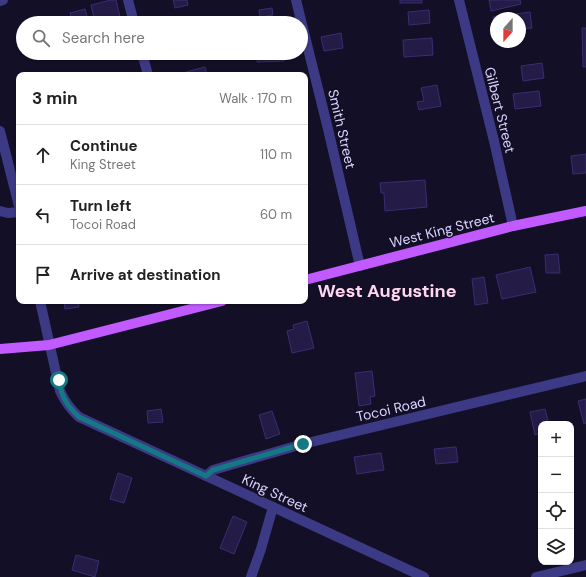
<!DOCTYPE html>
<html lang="en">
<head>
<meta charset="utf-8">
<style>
  body { margin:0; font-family:"DM Sans",sans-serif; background:#f6f6f6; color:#222 }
  .controls { position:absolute; right:12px; bottom:12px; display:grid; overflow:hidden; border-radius:8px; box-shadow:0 1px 3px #0004 }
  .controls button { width:36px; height:36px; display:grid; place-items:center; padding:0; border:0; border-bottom:1px solid #e0e0e0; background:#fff; color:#222; font:20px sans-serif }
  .compass { position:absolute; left:490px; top:12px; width:36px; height:36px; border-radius:50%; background:#fff; box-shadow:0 1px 3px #0004; rotate:201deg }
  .stop { position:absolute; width:12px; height:12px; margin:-9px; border:3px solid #137a85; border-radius:50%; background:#fff }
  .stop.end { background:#137a85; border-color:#fff; box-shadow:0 1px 4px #0008 }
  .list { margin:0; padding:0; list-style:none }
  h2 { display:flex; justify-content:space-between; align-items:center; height:52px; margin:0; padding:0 16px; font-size:17px }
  h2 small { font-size:13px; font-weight:400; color:#767676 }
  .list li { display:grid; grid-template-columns:26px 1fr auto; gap:12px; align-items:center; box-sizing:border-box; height:60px; padding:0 16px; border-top:1px solid #e0e0e0 }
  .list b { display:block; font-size:15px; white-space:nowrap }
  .list p { margin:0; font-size:13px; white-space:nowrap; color:#767676 }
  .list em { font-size:13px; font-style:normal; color:#767676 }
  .icon { flex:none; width:22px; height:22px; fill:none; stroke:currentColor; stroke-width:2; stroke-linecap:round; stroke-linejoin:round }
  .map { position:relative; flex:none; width:586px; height:577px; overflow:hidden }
  .search { position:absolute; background:#fff; box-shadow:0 1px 3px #0004; left:16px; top:16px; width:292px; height:44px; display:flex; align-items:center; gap:10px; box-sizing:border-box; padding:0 14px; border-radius:22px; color:#767676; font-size:15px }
  .panel { position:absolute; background:#fff; box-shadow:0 1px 3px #0004; left:16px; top:72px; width:292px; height:232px; border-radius:8px }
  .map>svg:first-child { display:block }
</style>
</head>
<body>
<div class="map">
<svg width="586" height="577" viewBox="0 0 586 577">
  <rect width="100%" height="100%" fill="#130f26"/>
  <g fill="#241b47" stroke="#3b2d73">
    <polygon points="111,0 116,0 121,21 109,23 108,19 95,23 91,5"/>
    <polygon points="173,0 187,0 188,5 175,8"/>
    <rect x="400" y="0" width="22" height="3"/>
    <polygon points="489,0 520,0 521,4 491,11"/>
    <polygon points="272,8 273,15 260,17 259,10"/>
    <polygon points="85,9 89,23 73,23 70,13"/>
    <polygon points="429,10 430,23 409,25 408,12"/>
    <polygon points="530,12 532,28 520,29 520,18 496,18 495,32 493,17"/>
    <polygon points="582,28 586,28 586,67 583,67"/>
    <polygon points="341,33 343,48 324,51 321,37"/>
    <polygon points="432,38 433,55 404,57 403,40"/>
    <polygon points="257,53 284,53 284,61 257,62"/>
    <polygon points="542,63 544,78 523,81 521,66"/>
    <polygon points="205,67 207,75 187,75 186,72"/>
    <polygon points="437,85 441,106 419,110 417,102 424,101 421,88"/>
    <polygon points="539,91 541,106 515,109 513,94"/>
    <polygon points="586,154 586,173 573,174 571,156"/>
    <polygon points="425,180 427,207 385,211 384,193 381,193 380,183"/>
    <polygon points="558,254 560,273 546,273 545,255"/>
    <polygon points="530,267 536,292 502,299 496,275"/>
    <polygon points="484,277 488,303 475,305 472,279"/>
    <polygon points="64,301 78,301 79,307 65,309"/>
    <polygon points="307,321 314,348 292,353 287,331 294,329 293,325"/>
    <polygon points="372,371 375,396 370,397 371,404 359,406 355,373"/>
    <polygon points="586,399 586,423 584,424 578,401"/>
    <polygon points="161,409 163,422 148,423 147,411"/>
    <polygon points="545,409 549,424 541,424 541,433 535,435 530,412"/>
    <polygon points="272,411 280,434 266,439 259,415"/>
    <polygon points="456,447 458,462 436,464 434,449"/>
    <polygon points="381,453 384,470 357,474 354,457"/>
    <polygon points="118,473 132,478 124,503 110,499"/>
    <polygon points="233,516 247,522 234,554 220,548"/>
    <polygon points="76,555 99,561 95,577 72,570"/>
  </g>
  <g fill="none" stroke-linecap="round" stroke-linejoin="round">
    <g stroke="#3d3a85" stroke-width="10">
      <polyline points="128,0 134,23"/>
      <polyline points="296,0 328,129 360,266"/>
      <polyline points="459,0 494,141 513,226"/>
      <polyline points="0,1 3,0"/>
      <polyline points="142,53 148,75"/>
      <polyline points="0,131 19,206"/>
      <polyline points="0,211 8,213 19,212"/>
      <path d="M40 301 60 391C65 402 70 409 79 417L424 577"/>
      <polyline points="206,476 213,470 303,444 586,376"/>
      <polyline points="251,577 261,549 273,507"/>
      <polyline points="536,577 586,565"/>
    </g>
    <g stroke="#c25bff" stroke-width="10">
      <polyline points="305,280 513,226 586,211"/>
      <polyline points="0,349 49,345 222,301"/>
    </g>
  </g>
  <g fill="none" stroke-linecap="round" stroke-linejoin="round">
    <path stroke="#137a85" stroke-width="5" d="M59 380C61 396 67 406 79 417L206 476 213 470 303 444"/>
  </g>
  <g text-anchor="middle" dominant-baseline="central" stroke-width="3" stroke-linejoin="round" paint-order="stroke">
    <g font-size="14" fill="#d9d4ff" stroke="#130f26">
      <text transform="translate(500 110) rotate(76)">Gilbert Street</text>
      <text transform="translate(342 129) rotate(77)">Smith Street</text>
      <text transform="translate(442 230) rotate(-14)">West King Street</text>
      <text transform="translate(391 409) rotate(-13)">Tocoi Road</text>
      <text transform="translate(275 493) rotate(25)">King Street</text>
    </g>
    <g font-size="18" font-weight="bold" fill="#ffd6f0" stroke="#130f26">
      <text x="387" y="291">West Augustine</text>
    </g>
  </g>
</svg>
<div class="controls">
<button>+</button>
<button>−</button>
<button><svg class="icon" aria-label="locate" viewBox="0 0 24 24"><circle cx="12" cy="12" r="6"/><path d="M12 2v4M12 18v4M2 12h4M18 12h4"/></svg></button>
<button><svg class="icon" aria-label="layers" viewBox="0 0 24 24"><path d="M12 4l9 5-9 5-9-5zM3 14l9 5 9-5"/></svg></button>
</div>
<svg class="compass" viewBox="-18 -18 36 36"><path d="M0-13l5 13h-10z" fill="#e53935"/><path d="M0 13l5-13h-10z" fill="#767676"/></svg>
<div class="stop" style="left:59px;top:380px"></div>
<div class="stop end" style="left:303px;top:444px"></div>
<div class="search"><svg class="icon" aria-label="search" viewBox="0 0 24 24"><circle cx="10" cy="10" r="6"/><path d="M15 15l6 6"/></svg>Search here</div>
<section class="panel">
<h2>3 min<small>Walk · 170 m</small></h2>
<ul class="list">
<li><svg class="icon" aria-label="ahead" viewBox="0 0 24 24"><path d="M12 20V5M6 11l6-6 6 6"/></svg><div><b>Continue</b><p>King Street</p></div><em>110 m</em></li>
<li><svg class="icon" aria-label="left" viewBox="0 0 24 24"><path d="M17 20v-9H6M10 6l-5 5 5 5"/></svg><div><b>Turn left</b><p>Tocoi Road</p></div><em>60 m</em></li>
<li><svg class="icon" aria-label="arrive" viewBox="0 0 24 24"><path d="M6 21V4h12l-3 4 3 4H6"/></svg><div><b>Arrive at destination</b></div></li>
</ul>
</section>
</div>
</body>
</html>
